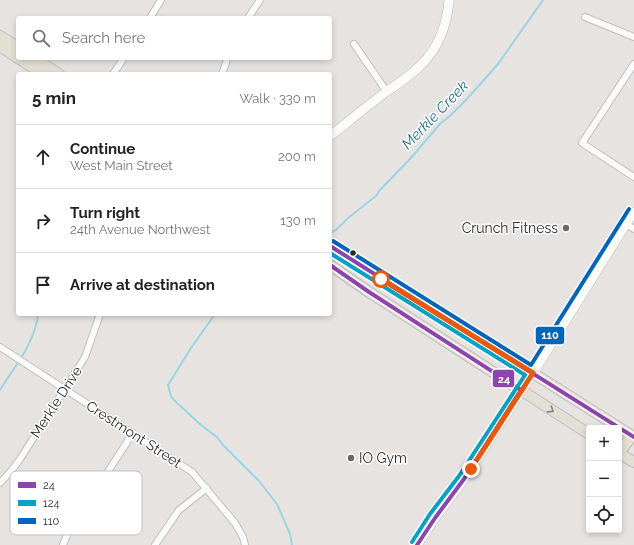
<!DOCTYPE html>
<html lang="en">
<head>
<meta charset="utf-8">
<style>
  body { margin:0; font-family:Raleway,sans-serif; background:#f2f2f2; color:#222 }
  .controls { position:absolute; right:12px; bottom:12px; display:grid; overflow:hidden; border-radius:4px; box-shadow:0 2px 6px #0003 }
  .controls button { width:36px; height:36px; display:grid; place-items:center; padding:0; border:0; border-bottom:1px solid #e0e0e0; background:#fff; color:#222; font:20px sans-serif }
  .stop { position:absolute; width:12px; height:12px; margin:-9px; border:3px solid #ea580c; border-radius:50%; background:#fff }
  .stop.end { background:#ea580c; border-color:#fff; box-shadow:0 1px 4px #0008 }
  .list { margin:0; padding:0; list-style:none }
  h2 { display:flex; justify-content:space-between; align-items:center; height:52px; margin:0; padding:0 16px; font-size:17px }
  h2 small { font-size:13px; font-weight:400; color:#767676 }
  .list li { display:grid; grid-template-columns:26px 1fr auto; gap:12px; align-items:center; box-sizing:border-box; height:64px; padding:0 16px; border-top:1px solid #e0e0e0 }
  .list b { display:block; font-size:15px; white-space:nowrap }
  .list p { margin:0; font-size:13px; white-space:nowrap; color:#767676 }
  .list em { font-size:13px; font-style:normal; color:#767676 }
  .icon { flex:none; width:22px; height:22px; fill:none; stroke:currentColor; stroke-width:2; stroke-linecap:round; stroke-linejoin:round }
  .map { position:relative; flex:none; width:634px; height:545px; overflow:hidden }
  .search { position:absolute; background:#fff; box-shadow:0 2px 6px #0003; left:16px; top:16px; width:316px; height:44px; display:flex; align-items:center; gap:10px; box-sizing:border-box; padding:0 14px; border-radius:4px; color:#767676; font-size:15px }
  .panel { position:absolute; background:#fff; box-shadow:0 2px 6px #0003; left:16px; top:72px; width:316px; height:244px; border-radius:4px }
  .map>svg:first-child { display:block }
</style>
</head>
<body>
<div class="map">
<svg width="634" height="545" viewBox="0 0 634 545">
  <rect width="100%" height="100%" fill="#e6e3e0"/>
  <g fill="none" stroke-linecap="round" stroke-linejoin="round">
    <g stroke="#98d6e2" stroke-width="2">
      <polyline points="330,233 336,230 348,218 376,196 379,191 410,159 440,124 451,115 466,100 498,64 543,0"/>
      <polyline points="215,314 191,348 168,385 171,396 175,401 201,425 217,437 223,445 259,481 277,504 290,534 292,545"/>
      <path d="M0 390C15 366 35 343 38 314"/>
    </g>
    <g stroke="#c0bfc0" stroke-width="8">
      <g id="street">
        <polyline points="585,17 634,37"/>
        <polyline points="150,18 161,0"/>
        <polyline points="248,18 260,0"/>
        <polyline points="354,44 387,92"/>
        <polyline points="634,64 582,143 634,177"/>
        <polyline points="113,74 124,58"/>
        <polyline points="222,74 226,63 227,58"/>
        <polyline points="626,224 634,229"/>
        <polyline points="0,347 192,472 235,523 243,537 245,545"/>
        <polyline points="0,483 12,470 20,459 80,365 85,357 100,314"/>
        <polyline points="63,545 68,533 133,433"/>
        <polyline points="155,545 179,510 207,488"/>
      </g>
    </g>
    <g stroke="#c0bfc0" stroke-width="10">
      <g id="secondary">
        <path d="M330 136C349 121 367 106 386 92 398 84 410 76 420 66 439 48 447 25 449 0"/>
        <polyline points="417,545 435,518 464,479 533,373 626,224 634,212"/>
      </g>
    </g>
    <g stroke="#bfbebd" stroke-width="12">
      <g id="primary">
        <polyline points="0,36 18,47"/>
        <polyline points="0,46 18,58"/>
        <polyline points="18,58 43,74"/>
        <polyline points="34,58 59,74"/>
        <polyline points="330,246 409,296 533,373 634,437"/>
        <polyline points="330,265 369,292 589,434"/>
        <polyline points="619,453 632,436"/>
        <polyline points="619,453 634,462"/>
      </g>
    </g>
    <use href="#street" stroke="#fbfbfa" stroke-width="6"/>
    <use href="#secondary" stroke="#fbfbfa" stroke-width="9"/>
    <use href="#primary" stroke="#e4dfd4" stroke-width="10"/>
    <g stroke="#fff" stroke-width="7">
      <g id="bus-1">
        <polyline points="330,246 634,437"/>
        <polyline points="330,265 369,292 521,390 464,479 435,518 417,545"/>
      </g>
    </g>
    <g stroke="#fff" stroke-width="7">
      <polyline id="bus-2" points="330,253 525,375 459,476 430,514 412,542"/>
    </g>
    <g stroke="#fff" stroke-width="7">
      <polyline id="bus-3" points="333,241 531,365 629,209"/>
    </g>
    <use href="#bus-1" stroke="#8e44ad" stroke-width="4"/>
    <use href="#bus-2" stroke="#02a3c6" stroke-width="4"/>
    <use href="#bus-3" stroke="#0065bd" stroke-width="4"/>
  </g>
  <defs><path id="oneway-chevron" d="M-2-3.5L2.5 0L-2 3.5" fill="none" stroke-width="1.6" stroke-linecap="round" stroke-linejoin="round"/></defs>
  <use stroke="#86847e" href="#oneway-chevron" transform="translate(551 410) rotate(33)"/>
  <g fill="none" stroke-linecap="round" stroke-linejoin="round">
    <polyline stroke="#ea580c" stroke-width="5" points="381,279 533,373 471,469"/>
  </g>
  <g fill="#6b6a69" stroke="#fff" stroke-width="1.5">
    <circle cx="566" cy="228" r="4"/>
    <circle cx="351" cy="458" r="4"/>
  </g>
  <circle fill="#292929" stroke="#fff" stroke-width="1.5" cx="353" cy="253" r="3.5"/>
  <g text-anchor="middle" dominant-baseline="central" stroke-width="3" stroke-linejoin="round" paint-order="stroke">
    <g font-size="14" fill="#292929" stroke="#fff" text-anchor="end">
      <text x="558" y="228">Crunch Fitness</text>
      <text x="359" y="458" text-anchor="start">IO Gym</text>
    </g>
    <g font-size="14" fill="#292929" stroke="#fff">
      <text transform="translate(56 402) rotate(-57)">Merkle Drive</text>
      <text transform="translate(134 434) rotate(33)">Crestmont Street</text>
    </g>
    <g font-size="15" font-style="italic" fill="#19708c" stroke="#fff">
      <text transform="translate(435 115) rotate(-46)">Merkle Creek</text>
    </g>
  </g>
  <rect x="10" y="471" width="132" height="64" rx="6" fill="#fff" stroke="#bfbfbf" stroke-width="1"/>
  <rect x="18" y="482" width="18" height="6" fill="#8e44ad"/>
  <rect x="18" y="500" width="18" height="6" fill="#02a3c6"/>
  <rect x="18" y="518" width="18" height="6" fill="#0065bd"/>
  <g font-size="11" fill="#292929">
    <text x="43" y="489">24</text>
    <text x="43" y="507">124</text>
    <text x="43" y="525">110</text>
  </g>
  <g stroke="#fff" stroke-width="1.5">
    <rect x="535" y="326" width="30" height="19" rx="4" fill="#0065bd"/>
    <rect x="492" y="369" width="23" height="19" rx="4" fill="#8e44ad"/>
  </g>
  <g font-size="11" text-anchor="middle" font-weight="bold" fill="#fff">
    <text x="550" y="339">110</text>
    <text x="504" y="383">24</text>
  </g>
</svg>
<div class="controls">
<button>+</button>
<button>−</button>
<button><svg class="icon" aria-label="locate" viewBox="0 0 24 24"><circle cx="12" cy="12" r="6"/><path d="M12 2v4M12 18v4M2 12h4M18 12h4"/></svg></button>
</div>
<div class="stop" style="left:381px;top:279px"></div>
<div class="stop end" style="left:471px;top:469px"></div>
<div class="search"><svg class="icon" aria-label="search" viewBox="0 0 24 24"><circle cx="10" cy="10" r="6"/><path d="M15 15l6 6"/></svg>Search here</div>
<section class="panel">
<h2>5 min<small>Walk · 330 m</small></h2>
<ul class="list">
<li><svg class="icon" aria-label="ahead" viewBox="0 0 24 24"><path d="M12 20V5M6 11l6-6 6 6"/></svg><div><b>Continue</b><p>West Main Street</p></div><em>200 m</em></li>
<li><svg class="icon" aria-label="right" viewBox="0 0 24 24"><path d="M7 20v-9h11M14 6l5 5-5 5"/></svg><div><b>Turn right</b><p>24th Avenue Northwest</p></div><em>130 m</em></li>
<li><svg class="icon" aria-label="arrive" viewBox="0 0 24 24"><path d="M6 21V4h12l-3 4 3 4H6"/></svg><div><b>Arrive at destination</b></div></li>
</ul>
</section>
</div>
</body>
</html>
